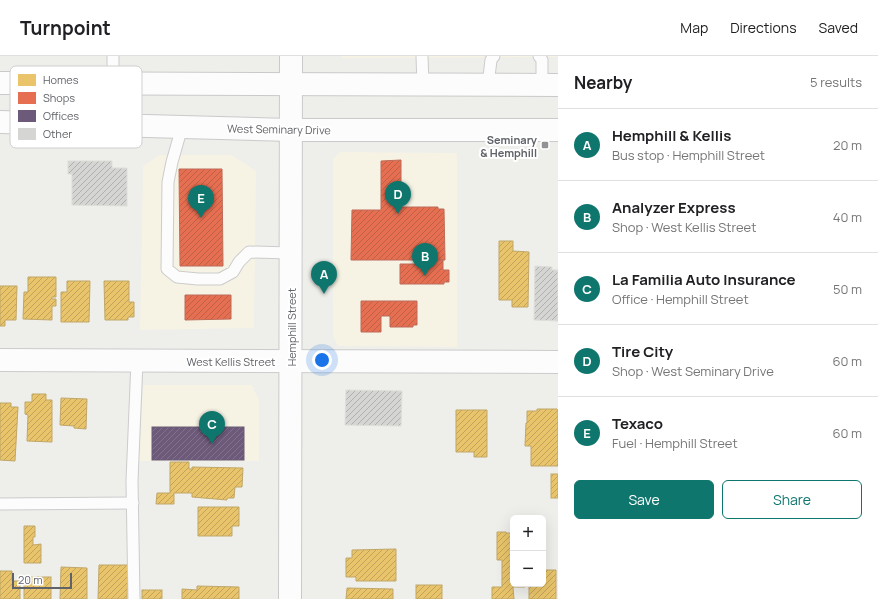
<!DOCTYPE html>
<html lang="en">
<head>
<meta charset="utf-8">
<style>
  body { margin:0; font-family:Manrope,sans-serif; background:#f2f2f2; color:#202124 }
  .controls { position:absolute; right:12px; bottom:12px; display:grid; overflow:hidden; border-radius:6px; box-shadow:0 4px 16px #0002 }
  .controls button { width:36px; height:36px; display:grid; place-items:center; padding:0; border:0; border-bottom:1px solid #e0e0e0; background:#fff; color:#202124; font:20px sans-serif }
  .scale { position:absolute; left:12px; bottom:10px; width:60px; box-sizing:border-box; padding-left:4px; border:2px solid #5f6267; border-top:0; font-size:11px; line-height:14px; white-space:nowrap; color:#5f6267; -webkit-text-stroke:3px #fff; paint-order:stroke }
  .you { position:absolute; left:322px; top:304px; width:14px; height:14px; margin:-10px; border:3px solid #fff; border-radius:50%; background:#1a73e8; box-shadow:0 0 0 6px #1a73e833 }
  .badge { display:grid; place-items:center; width:26px; height:26px; border-radius:50%; background:#0f766e; color:#fff; font-size:13px; font-weight:700 }
  .pin { position:absolute; translate:-50% -33px; filter:drop-shadow(0 1px 2px #0008) }
  .pin::after { content:''; position:absolute; top:21px; width:14px; height:12px; background:inherit; clip-path:polygon(0 0,100% 0,50% 100%) }
  .list { margin:0; padding:0; list-style:none }
  h2 { display:flex; justify-content:space-between; align-items:center; height:52px; margin:0; padding:0 16px; font-size:17px }
  h2 small { font-size:13px; font-weight:400; color:#757577 }
  .list li { display:grid; grid-template-columns:26px 1fr auto; gap:12px; align-items:center; box-sizing:border-box; height:72px; padding:0 16px; border-top:1px solid #e0e0e0 }
  .list b { display:block; font-size:15px; white-space:nowrap }
  .list p { margin:0; font-size:13px; white-space:nowrap; color:#757577 }
  .list em { font-size:13px; font-style:normal; color:#757577 }
  .actions { display:flex; gap:8px; padding:12px 16px }
  .actions a { flex:1; padding:9px 0; border:1px solid #0f766e; border-radius:6px; text-align:center; font-size:14px; color:#0f766e }
  .actions .main { background:#0f766e; color:#fff }
  .map { position:relative; flex:none; width:558px; height:543px; overflow:hidden }
  header { display:flex; align-items:center; gap:24px; box-sizing:border-box; height:56px; padding:0 20px; background:#fff; border-bottom:1px solid #e0e0e0 }
  header strong { font-size:19px }
  nav { display:flex; gap:22px; margin-inline-start:auto; font-size:14px }
  main { display:flex }
  aside { flex:1; background:#fff }
  .map>svg:first-child { display:block }
</style>
</head>
<body>
<header>
<strong>Turnpoint</strong>
<nav><a>Map</a><a>Directions</a><a>Saved</a></nav>
</header>
<main>
<div class="map">
<svg width="558" height="543" viewBox="0 0 558 543">
  <defs>
    <pattern id="homes-hatch" width="6" height="6" patternUnits="userSpaceOnUse"><rect width="6" height="6" fill="#e9c46a"/><path d="M-1 1l2-2M0 6l6-6M5 7l2-2" fill="none" stroke="#c0a35b"/></pattern>
    <pattern id="shops-hatch" width="6" height="6" patternUnits="userSpaceOnUse"><rect width="6" height="6" fill="#e76f51"/><path d="M-1 1l2-2M0 6l6-6M5 7l2-2" fill="none" stroke="#be5f47"/></pattern>
    <pattern id="offices-hatch" width="6" height="6" patternUnits="userSpaceOnUse"><rect width="6" height="6" fill="#6d597a"/><path d="M-1 1l2-2M0 6l6-6M5 7l2-2" fill="none" stroke="#81718b"/></pattern>
    <pattern id="building-hatch" width="6" height="6" patternUnits="userSpaceOnUse"><rect width="6" height="6" fill="#d5d5d3"/><path d="M-1 1l2-2M0 6l6-6M5 7l2-2" fill="none" stroke="#b0b0af"/></pattern>
  </defs>
  <rect width="100%" height="100%" fill="#eeeeea"/>
  <g fill="#f6f3e5">
    <polygon points="341,0 558,0 558,1 342,2"/>
    <polygon points="340,96 457,97 457,291 338,290 333,281 333,103"/>
    <polygon points="159,99 232,99 256,115 254,272 140,274 143,110"/>
    <polygon points="143,329 252,329 259,344 259,405 139,405"/>
  </g>
  <g fill="url(#homes-hatch)" stroke="#c0a769">
    <polygon points="499,185 513,185 513,195 529,196 528,251 512,251 512,244 499,244"/>
    <polygon points="28,221 56,221 56,241 52,241 52,243 56,243 56,250 52,250 52,264 23,263 24,236 28,236"/>
    <polygon points="67,225 90,225 89,266 61,266 61,236 67,236"/>
    <polygon points="104,225 129,225 129,246 134,246 134,261 128,261 128,264 105,264"/>
    <polygon points="0,230 17,230 16,264 5,264 5,270 0,270"/>
    <polygon points="32,338 46,338 46,344 52,344 52,386 27,385 28,359 25,358 25,346 32,346"/>
    <polygon points="61,342 87,343 86,373 74,372 74,370 60,369"/>
    <polygon points="0,347 11,347 11,351 18,351 15,405 0,404"/>
    <polygon points="537,353 557,353 558,355 558,410 531,410 531,390 525,390 526,367 527,367 527,355 537,355"/>
    <polygon points="456,354 487,354 487,401 474,401 474,396 456,396"/>
    <polygon points="170,406 189,406 189,413 192,413 192,411 243,412 242,431 235,431 234,442 227,442 227,444 192,441 192,437 174,437 174,448 156,448 157,437 170,437"/>
    <rect x="551" y="418" width="7" height="24"/>
    <polygon points="198,451 239,451 239,470 232,470 232,480 198,480"/>
    <polygon points="24,470 35,470 35,481 33,481 33,489 41,488 41,507 24,507"/>
    <polygon points="497,476 506,476 506,477 513,477 513,528 525,528 525,531 513,531 514,543 492,543 492,531 502,531 502,504 497,504"/>
    <polygon points="396,493 396,525 356,525 356,521 346,521 346,502 352,502 352,494"/>
    <polygon points="99,509 128,509 127,543 98,543"/>
    <polygon points="61,511 87,512 87,543 60,543"/>
    <polygon points="543,514 556,514 556,543 529,543 529,528 543,528"/>
    <polygon points="0,515 12,515 12,525 20,525 20,543 0,543"/>
    <rect x="24" y="521" width="27" height="22"/>
    <rect x="416" y="529" width="26" height="14"/>
    <polygon points="197,530 239,531 239,543 182,543 182,533 197,534"/>
    <polygon points="347,532 393,533 393,543 346,543"/>
    <rect x="142" y="534" width="20" height="9"/>
  </g>
  <g fill="url(#shops-hatch)" stroke="#be6b58">
    <polygon points="401,104 401,151 438,151 438,153 444,153 445,204 351,204 352,154 381,154 381,105"/>
    <polygon points="179,113 222,113 223,210 180,210"/>
    <polygon points="428,204 443,204 443,214 449,214 449,226 444,226 444,228 400,228 400,208 428,208"/>
    <polygon points="185,239 231,239 231,263 185,264"/>
    <polygon points="361,245 417,245 417,269 413,269 413,271 390,271 390,260 381,260 381,276 361,276"/>
  </g>
  <rect fill="url(#offices-hatch)" stroke="#695c74" x="152" y="371" width="92" height="33"/>
  <g fill="url(#building-hatch)" stroke="#deddd9">
    <polygon points="68,105 112,105 112,112 127,112 127,150 72,149 72,118 68,118"/>
    <polygon points="535,210 552,211 552,214 558,214 558,265 534,264"/>
    <polygon points="346,334 402,335 401,370 345,369"/>
  </g>
  <g fill="none" stroke-linecap="round" stroke-linejoin="round">
    <g stroke="#cbcccb" stroke-width="13">
      <g id="lane">
        <polyline points="422,0 423,29"/>
        <polyline points="539,0 542,4 542,29"/>
        <polyline points="113,28 113,0"/>
        <polyline points="488,29 491,4 494,0"/>
        <polyline points="182,71 172,106 168,126 167,213 177,221 198,223 220,223 233,216 239,206 249,196 291,197"/>
        <polyline points="0,448 133,447"/>
        <polyline points="134,543 132,425 137,305"/>
      </g>
    </g>
    <g stroke="#cbcccb" stroke-width="24">
      <polyline id="street" points="0,304 558,306"/>
    </g>
    <g stroke="#cacaca" stroke-width="24">
      <g id="secondary">
        <polyline points="0,27 558,29"/>
        <polyline points="0,66 290,74 558,74"/>
        <polyline points="290,543 291,0"/>
      </g>
    </g>
    <use href="#lane" stroke="#fcfcfc" stroke-width="11"/>
    <use href="#street" stroke="#fcfcfc" stroke-width="22"/>
    <use href="#secondary" stroke="#fcfcfc" stroke-width="22"/>
  </g>
  <rect fill="#919395" stroke="#fff" stroke-width="1.5" x="541" y="85" width="8" height="8" rx="2"/>
  <g text-anchor="middle" dominant-baseline="central" stroke-width="4" stroke-linejoin="round" paint-order="stroke">
    <g font-size="11" fill="#5f6267" stroke="#fff">
      <text transform="translate(279 73) rotate(1)">West Seminary Drive</text>
      <text transform="translate(291 271) rotate(-90)">Hemphill Street</text>
      <text x="231" y="305">West Kellis Street</text>
    </g>
    <g font-size="11" font-weight="bold" fill="#5f6267" stroke="#fff" text-anchor="end">
      <text x="537" y="83">Seminary<tspan x="537" dy="13">&amp; Hemphill</tspan></text>
    </g>
  </g>
  <rect x="10" y="10" width="132" height="82" rx="6" fill="#fff" stroke="#cfd0d1" stroke-width="1"/>
  <rect x="18" y="18" width="18" height="12" fill="#e9c46a"/>
  <rect x="18" y="36" width="18" height="12" fill="#e76f51"/>
  <rect x="18" y="54" width="18" height="12" fill="#6d597a"/>
  <rect x="18" y="72" width="18" height="12" fill="#d5d5d3"/>
  <g font-size="11" fill="#5f6267">
    <text x="43" y="28">Homes</text>
    <text x="43" y="46">Shops</text>
    <text x="43" y="64">Offices</text>
    <text x="43" y="82">Other</text>
  </g>
</svg>
<div class="controls">
<button>+</button>
<button>−</button>
</div>
<div class="scale">20 m</div>
<div class="you"></div>
<div class="pin badge" style="left:324px;top:238px">A</div>
<div class="pin badge" style="left:425px;top:220px">B</div>
<div class="pin badge" style="left:212px;top:388px">C</div>
<div class="pin badge" style="left:398px;top:158px">D</div>
<div class="pin badge" style="left:201px;top:162px">E</div>
</div>
<aside>
<h2>Nearby<small>5 results</small></h2>
<ul class="list">
<li><span class="badge">A</span><div><b>Hemphill &amp; Kellis</b><p>Bus stop · Hemphill Street</p></div><em>20 m</em></li>
<li><span class="badge">B</span><div><b>Analyzer Express</b><p>Shop · West Kellis Street</p></div><em>40 m</em></li>
<li><span class="badge">C</span><div><b>La Familia Auto Insurance</b><p>Office · Hemphill Street</p></div><em>50 m</em></li>
<li><span class="badge">D</span><div><b>Tire City</b><p>Shop · West Seminary Drive</p></div><em>60 m</em></li>
<li><span class="badge">E</span><div><b>Texaco</b><p>Fuel · Hemphill Street</p></div><em>60 m</em></li>
</ul>
<div class="actions"><a class="main">Save</a><a>Share</a></div>
</aside>
</main>
</body>
</html>
